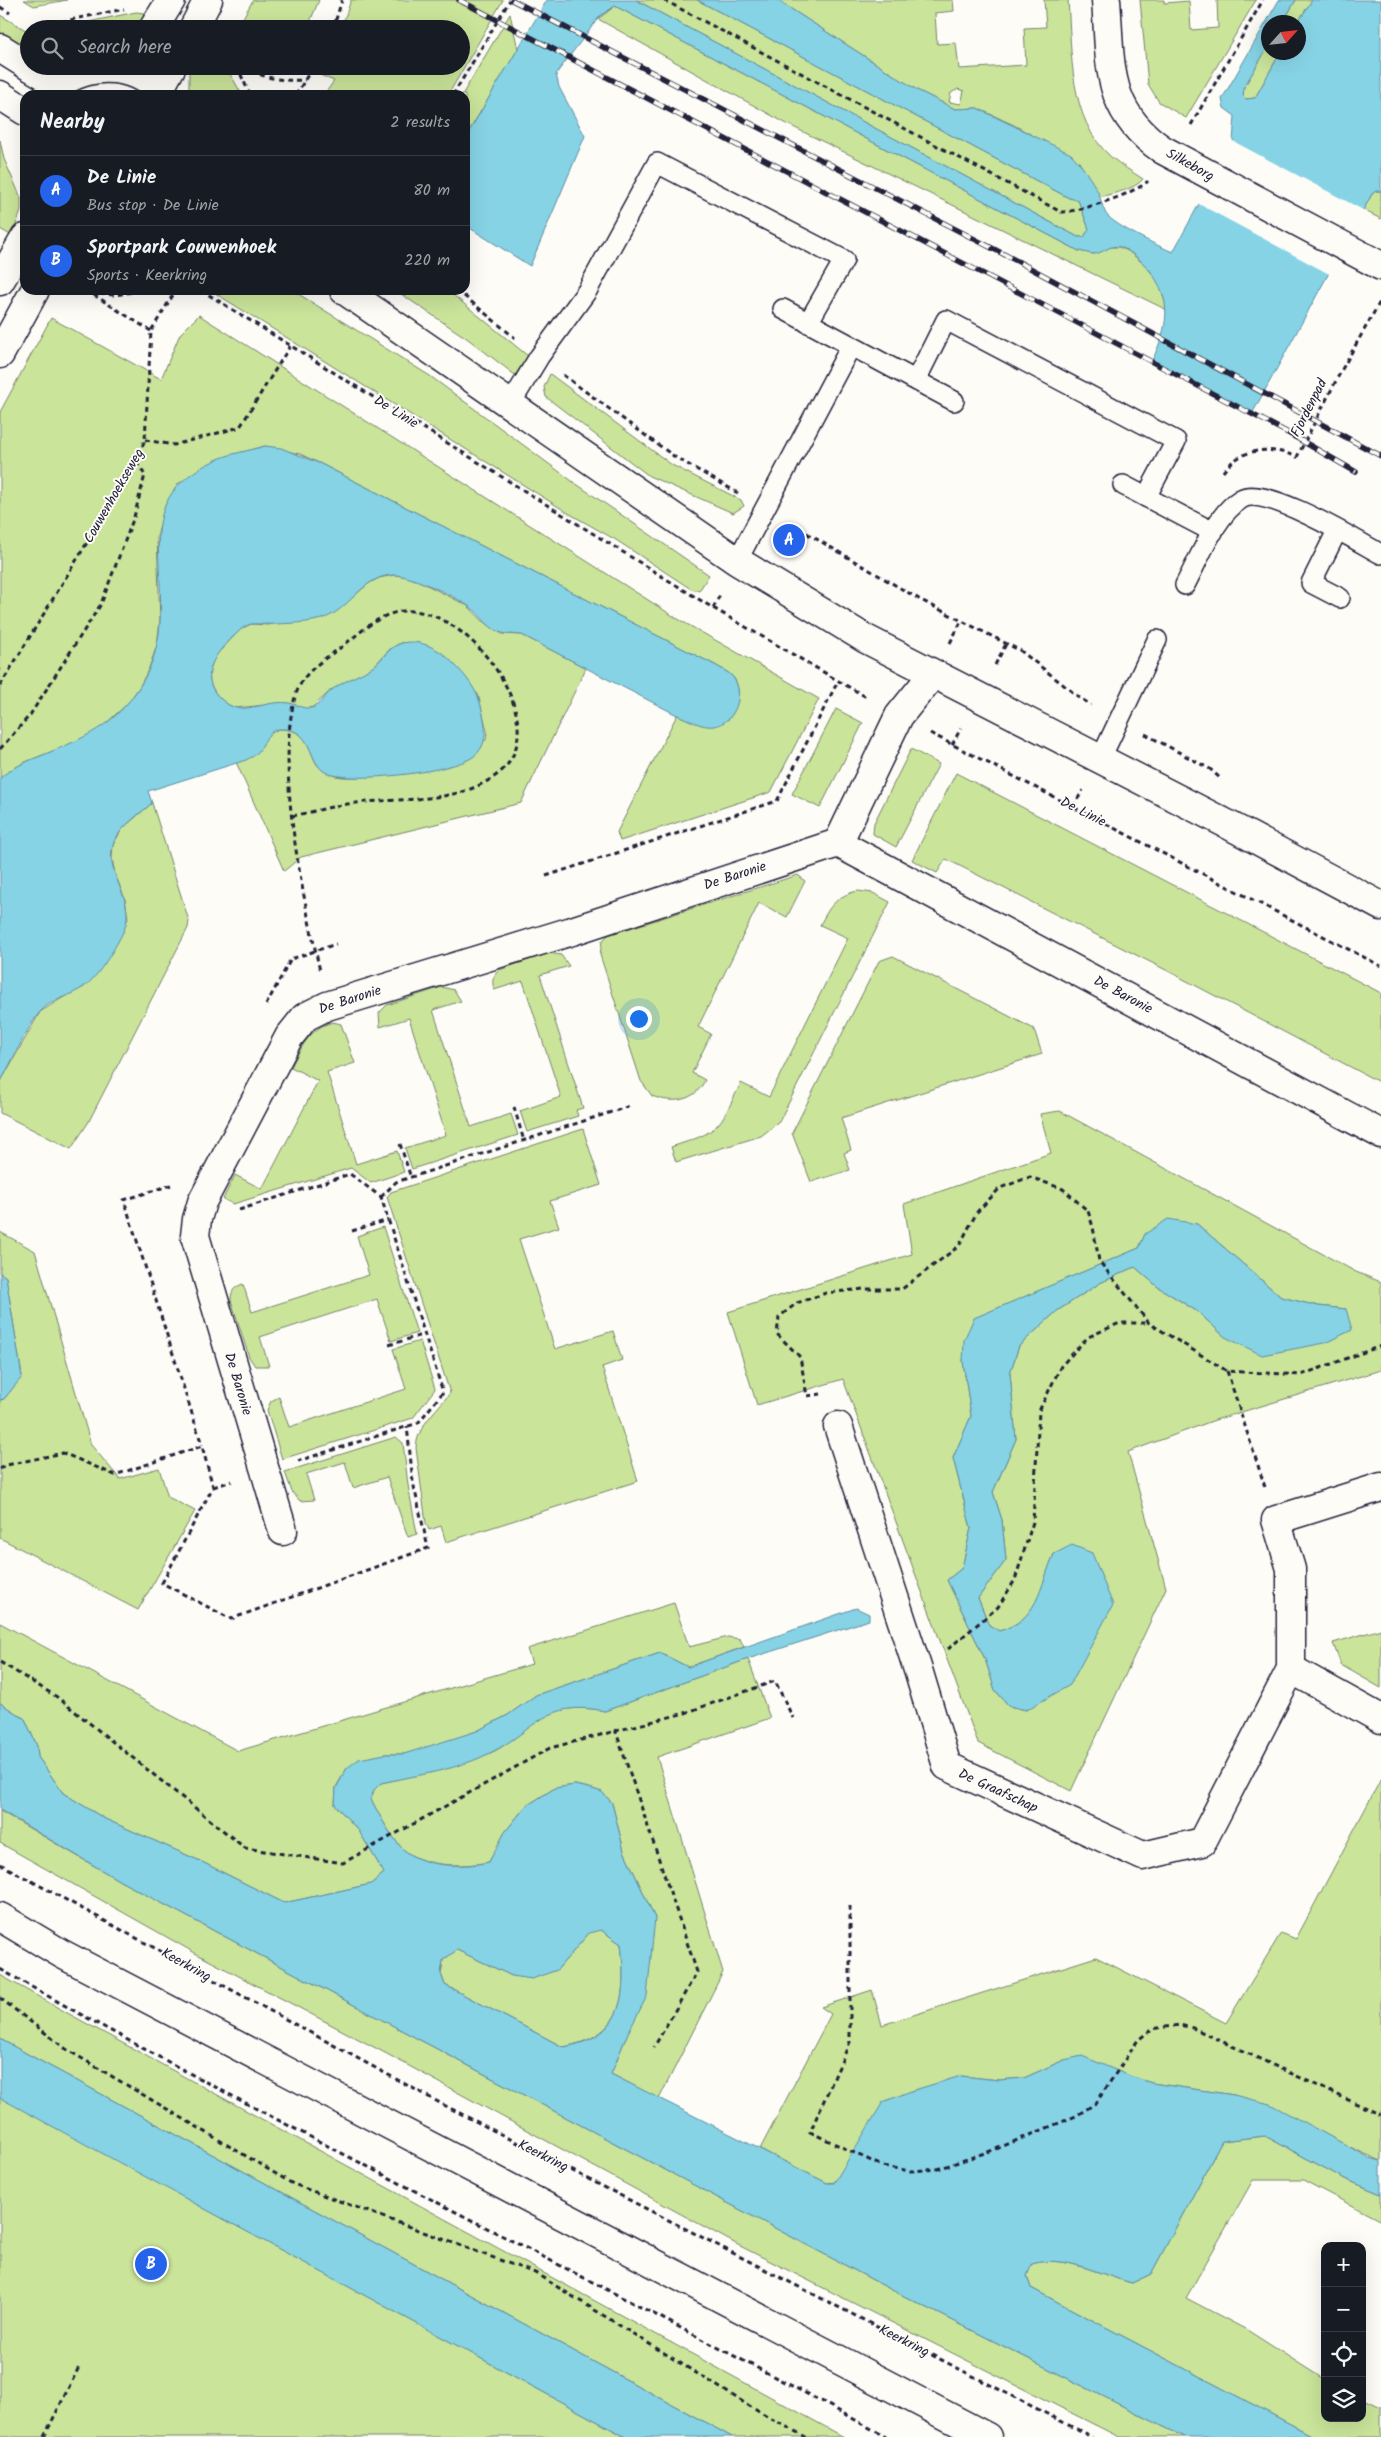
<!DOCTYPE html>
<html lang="en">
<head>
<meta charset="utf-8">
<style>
  body { margin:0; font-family:Kalam,sans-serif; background:#242831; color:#f1f3f6 }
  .controls { position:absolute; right:15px; bottom:15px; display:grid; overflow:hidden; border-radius:10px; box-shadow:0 5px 20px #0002 }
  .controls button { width:45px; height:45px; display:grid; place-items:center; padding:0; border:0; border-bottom:1px solid #363941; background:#171b24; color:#f1f3f6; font:25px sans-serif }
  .compass { position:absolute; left:1261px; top:15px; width:45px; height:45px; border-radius:50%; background:#171b24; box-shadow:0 5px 20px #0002; rotate:63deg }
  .you { position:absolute; left:638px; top:1018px; width:18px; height:18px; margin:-12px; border:4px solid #fff; border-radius:50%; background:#1a73e8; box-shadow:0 0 0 8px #1a73e833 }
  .badge { display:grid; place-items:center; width:32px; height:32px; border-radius:50%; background:#2563eb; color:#fff; font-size:16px; font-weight:700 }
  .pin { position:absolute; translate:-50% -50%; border:2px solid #fff; box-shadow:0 1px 5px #0006 }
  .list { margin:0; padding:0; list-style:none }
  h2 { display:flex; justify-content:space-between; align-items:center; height:65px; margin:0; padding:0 20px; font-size:21px }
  h2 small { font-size:16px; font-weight:400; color:#9ea1a6 }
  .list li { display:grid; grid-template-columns:32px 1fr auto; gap:15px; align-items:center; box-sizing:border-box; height:70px; padding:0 20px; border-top:1px solid #363941 }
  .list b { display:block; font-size:19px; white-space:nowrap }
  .list p { margin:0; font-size:16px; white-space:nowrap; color:#9ea1a6 }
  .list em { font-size:16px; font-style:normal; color:#9ea1a6 }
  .icon { flex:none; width:28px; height:28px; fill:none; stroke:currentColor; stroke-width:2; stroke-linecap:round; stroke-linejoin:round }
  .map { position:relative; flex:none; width:1381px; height:2437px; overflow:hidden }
  .search { position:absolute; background:#171b24; box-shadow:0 5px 20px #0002; left:20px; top:20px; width:450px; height:55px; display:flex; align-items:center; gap:12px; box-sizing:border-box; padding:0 18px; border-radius:28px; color:#9ea1a6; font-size:19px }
  .panel { position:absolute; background:#171b24; box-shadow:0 5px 20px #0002; left:20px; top:90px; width:450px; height:205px; border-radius:15px }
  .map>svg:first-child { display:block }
</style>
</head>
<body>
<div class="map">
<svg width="1381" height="2437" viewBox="0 0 1381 2437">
  <rect width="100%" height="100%" fill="#fdfcf7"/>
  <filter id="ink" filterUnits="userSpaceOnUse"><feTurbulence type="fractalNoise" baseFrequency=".02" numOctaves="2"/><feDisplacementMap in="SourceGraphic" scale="10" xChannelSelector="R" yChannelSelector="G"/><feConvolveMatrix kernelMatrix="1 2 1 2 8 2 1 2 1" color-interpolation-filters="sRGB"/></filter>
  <g filter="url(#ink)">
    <g fill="#cae49a" stroke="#76836a" fill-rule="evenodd">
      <polygon points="24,0 67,0 34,6"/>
      <polygon points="253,0 319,0 307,29 245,29 239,25"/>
      <polygon points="351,0 503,0 448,95 324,95 334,81 320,75 324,66 461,66 461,29 341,29"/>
      <polygon points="636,0 697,0 1069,198 1078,200 1089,229 1084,237 1078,237"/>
      <path d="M777 0H953L954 11 935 13 937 44 956 43 959 69 1026 65 1024 28 1046 27 1044 0H1068C1072 52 1068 119 1111 157 1121 165 1132 172 1143 179 1134 190 1114 193 1100 197L1079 162 1014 125 977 108 955 109 917 90ZM958 89 964 91 961 104 949 102 951 93Z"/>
      <polygon points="1140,0 1164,0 1164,3 1189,1 1191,30 1218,28 1217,0 1256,0 1186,118 1159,102 1148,84"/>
      <polygon points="1296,0 1312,0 1298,22 1283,22"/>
      <polygon points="615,6 1079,251 1094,254 1110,247 1119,247 1128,251 1144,264 1160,283 1167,310 787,124 598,19"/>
      <polygon points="136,12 144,13 147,17 144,23 132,29 55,29"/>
      <polygon points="510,14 518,49 465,138 465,95 462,95"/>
      <polygon points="0,15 29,32 29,51 0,36"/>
      <polygon points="1268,47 1268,52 1280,53 1255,98 1246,99 1243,96 1244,87"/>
      <polygon points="189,66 223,66 232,77 242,95 189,95"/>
      <polygon points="0,140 4,159 21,198 21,211 12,236 0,229"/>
      <polygon points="1376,191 1381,191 1381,219 1363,210 1372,194"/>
      <polygon points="216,290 292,290 430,376 572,481 709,575 699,591 691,589 616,540 570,514 215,293"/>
      <polygon points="395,290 447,290 528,356 515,375 468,339"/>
      <path d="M199 315 678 619 819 699 771 792 620 841 617 832 677 715 703 725 729 719C737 707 743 690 733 677 729 672 720 668 715 665L321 464 300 454 265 446 216 460 178 484 165 506 157 537 160 621 157 645 149 668 140 686 128 703 100 729 88 737 23 763 0 778V412L51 318 161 379 180 334Z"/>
      <polygon points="550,374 672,465 741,500 744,506 733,513 649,476 546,397 544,387"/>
      <path d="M394 575 411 577 468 606 483 621 502 634 522 635 586 668 521 803 301 857 284 871 236 762C255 757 270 729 280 729 317 730 305 759 324 771 354 793 452 751 486 740L487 731 478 694 402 642 390 649 372 668 331 690 313 707 305 709 288 703 235 708 225 703 215 693 210 683 209 673 214 657 241 629 251 624 268 625 345 604 368 584 379 578Z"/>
      <polygon points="836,709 863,723 820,808 792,794"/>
      <polygon points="911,749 939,764 896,847 873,834 874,823"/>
      <polygon points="956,773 1381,993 1381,1083 1166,970 946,859 937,873 912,860"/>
      <polygon points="152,803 189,921 188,928 88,1123 71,1149 0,1113 0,1083 40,1012 67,995 84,987 128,919 125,899 115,874 112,858 113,845 122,829"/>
      <path d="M798 875 805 881 787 917 759 903 698 1027 711 1034 692 1073 705 1080C695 1102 672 1104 652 1096L641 1081 600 955 602 941 608 935Z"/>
      <path d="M858 891 873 893 890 902 779 1122 761 1136 676 1162 671 1147C721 1131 718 1129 741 1083L769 1097 848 938 820 925C829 907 837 895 858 891Z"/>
      <path d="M549 953 561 955 569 966 540 975 583 1108 576 1110 578 1116 527 1132 520 1111 561 1097 523 981 494 990C492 981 492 977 499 970Z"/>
      <polygon points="893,956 1034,1029 1042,1054 841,1118 851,1150 844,1153 850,1170 811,1182 792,1133 879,961"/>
      <polygon points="442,987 454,990 461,1001 433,1010 471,1127 511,1114 518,1135 412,1169 405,1148 446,1135 409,1018 380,1027 379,1013 387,1005"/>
      <path d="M333 1022 341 1024 355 1063 327 1072 356 1164 397 1151 404 1172 371 1183 351 1168 233 1204 223 1199 235 1175 262 1189 318 1081 291 1067C302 1047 309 1028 333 1022Z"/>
      <path d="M1060 1111 1356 1272 1381 1282V1370L1215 1420 1128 1452 1166 1588 1071 1791 978 1743 843 1379 757 1405 728 1312 912 1254 904 1204 1051 1153 1040 1114ZM1197 1224 1281 1297 1318 1306 1346 1309 1225 1337 1198 1312 1158 1287 1135 1267 1100 1283 1057 1311 1019 1346 1010 1373 1016 1439 993 1492 1002 1520 1006 1560 978 1598 989 1625 999 1631C1040 1619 1039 1589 1054 1554L1026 1710 1009 1706 995 1690 985 1659 947 1580 962 1568 971 1528 953 1458 971 1416 963 1361 975 1318 1139 1248 1145 1234Z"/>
      <path d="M583 1129 601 1185 550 1201 559 1227 519 1239 555 1349 613 1331 622 1360 602 1367 638 1481 446 1542 441 1526 429 1530 426 1523 416 1448C417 1426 438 1409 450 1393L387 1197 391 1192Z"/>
      <path d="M383 1227 417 1333 391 1341 377 1299 260 1337 269 1366H255L249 1357 231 1300C231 1291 234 1287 243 1284L252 1312 369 1275 357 1236Z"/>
      <polygon points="0,1232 35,1251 91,1445 120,1479 159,1468 168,1497 195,1511 138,1610 0,1538 0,1400 4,1399 22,1376 6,1277 0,1273"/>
      <polygon points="420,1341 435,1389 413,1418 282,1459 267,1410 271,1401 279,1397 289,1427 406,1389 393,1349"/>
      <polygon points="396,1437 403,1443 408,1485 417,1534 408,1537 387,1477 353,1488 345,1462 306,1474 314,1500 300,1501 292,1492 285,1472"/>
      <polygon points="674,1603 689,1647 728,1637 740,1639 744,1647 688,1667 660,1653 536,1695 508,1715 477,1731 429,1748 404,1754 385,1754 347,1768 336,1787 335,1805 359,1831 384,1873 371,1884 284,1903 198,1860 105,1819 63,1793 38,1757 37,1746 25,1719 0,1703 0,1623 238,1751 532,1664 527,1649"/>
      <polygon points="1381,1629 1381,1688 1341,1665 1333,1643"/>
      <path d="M748 1659 770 1718 657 1757 723 1972 659 2099 611 2074 627 2035 655 1918 624 1851 612 1803 602 1792 589 1788 575 1785 555 1788 526 1806 505 1832 489 1862C463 1867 419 1868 400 1846 389 1833 379 1815 371 1799L374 1790 381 1783C417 1775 454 1767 488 1754 506 1747 520 1732 535 1721 557 1707 580 1706 605 1711Z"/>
      <polygon points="1381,1779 1381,2161 1234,2095 1152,2083 1064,2060 1024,2078 999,2080 961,2076 835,2182 827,2183 760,2149 831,2014 821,2007 872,1990 882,2025 1096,1957 1226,2023 1281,1933 1296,1939"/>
      <polygon points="0,1811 120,1881 888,2288 1184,2437 1119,2437 736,2244 387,2054 195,1953 0,1843"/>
      <path d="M601 1930 621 1944C627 1998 623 2036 563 2047L445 1985 441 1974 443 1960 457 1950 512 1976 557 1970 589 1933Z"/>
      <polygon points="0,1975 62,2010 844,2437 732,2437 0,2039"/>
      <polygon points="0,2092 200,2206 626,2437 0,2437"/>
      <path d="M1265 2136 1345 2179 1381 2194V2221L1303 2180H1253L1186 2298 1247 2330 1325 2380V2418H1362V2398L1381 2407V2437H1315L1031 2288 1027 2276 1031 2264C1066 2254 1099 2275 1132 2283L1151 2274 1222 2141Z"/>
    </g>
    <g fill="#86d3e5" stroke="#5e8ca1" fill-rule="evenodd">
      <path d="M547 0H636L1078 237H1084L1089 229 1078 200 1069 198 697 0H777L917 90 955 109 977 108 1071 154C1082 165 1091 179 1098 192 1101 199 1102 207 1106 214 1115 226 1158 246 1173 252L1233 141 1235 116 1224 108 1222 99 1279 0H1296L1283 22H1268V47L1244 87 1243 96 1246 99 1255 98 1280 53 1298 52V22L1312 0H1381V191H1376L1372 194 1252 414 1152 361C1168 326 1174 301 1148 268 1141 261 1130 250 1120 247 1110 244 1104 253 1094 254 1090 254 1084 252 1079 251L615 6 600 16 556 74 559 87 585 136 530 266 465 225V138Z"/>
      <path d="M265 446 281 448 321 464 715 665C720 668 728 672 732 676 746 692 736 723 714 726 702 728 688 719 677 715L522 635C514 634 504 635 497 631 487 626 482 617 474 610 461 599 410 574 393 575 366 576 354 601 333 614 319 623 294 623 277 624 269 625 259 623 251 624 244 626 239 631 234 636 216 652 198 676 219 697 224 702 230 707 237 708 254 710 271 700 289 703 297 704 305 711 314 707 321 704 326 694 333 689 345 680 361 675 374 666 381 661 385 653 392 648 410 634 439 647 452 662 466 676 478 690 482 710 486 727 489 745 473 757 452 772 346 785 325 772 307 762 314 727 279 729 266 730 264 748 255 755 253 757 249 758 246 760L148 791 152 803C139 815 118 828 113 845 104 874 137 900 124 930 117 945 99 976 85 986 72 996 50 999 39 1013 24 1033 13 1060 0 1083V778C12 767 28 761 43 755 84 738 115 726 140 686 152 667 159 644 160 622 165 554 135 497 214 461 230 453 249 451 265 446Z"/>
      <path d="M1168 1219 1197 1224 1281 1297 1318 1306 1346 1309 1352 1330 1325 1343 1262 1355 1225 1337 1198 1312 1158 1287 1135 1267 1100 1283 1057 1311 1019 1346 1010 1373 1016 1439 993 1492 1002 1520 1006 1560 978 1598 989 1625 999 1631C1039 1620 1039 1588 1054 1554L1072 1545 1092 1553 1113 1605 1070 1685 1026 1710 1009 1706 995 1690 985 1659 947 1580 962 1568 971 1528 953 1458 971 1416 963 1361 964 1340 974 1318 1139 1248 1145 1234Z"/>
      <polygon points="0,1273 6,1277 22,1377 4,1399 0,1400"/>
      <path d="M856 1608 869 1614V1620L748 1659 605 1711C545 1699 537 1729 492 1752 459 1770 417 1775 381 1783L374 1790 371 1799C379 1815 389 1833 400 1846 419 1868 463 1868 489 1862L505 1832 526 1806 555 1788 575 1785 589 1788 602 1792 612 1803 624 1851 655 1918 647 1996 627 2035 611 2074 827 2183H834L883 2102 911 2091 961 2076 999 2080 1024 2078 1064 2060 1082 2056 1130 2076 1152 2083 1234 2095 1270 2104 1370 2158 1381 2161V2194L1345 2179 1265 2136 1222 2141 1151 2274 1132 2283C1100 2275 1065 2254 1032 2264L1027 2276 1031 2288 1315 2437H1184L888 2288 120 1881 0 1810V1703L25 1719 37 1746 38 1757 63 1793 105 1819 198 1860 284 1903 371 1884 384 1873 359 1831 335 1805 336 1788 347 1768 359 1759 385 1754H404L477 1731 508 1715 536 1695 660 1653 688 1667ZM601 1930 621 1944C627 1997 623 2038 563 2047L445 1985 441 1974 443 1960 457 1950 512 1976 532 1979 557 1970 589 1933Z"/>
      <polygon points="0,2039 732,2437 626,2437 0,2098"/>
    </g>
    <polygon fill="#fdfcf7" points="1231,140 1365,211 1331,275 1197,203"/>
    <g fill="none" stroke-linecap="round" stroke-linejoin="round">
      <g stroke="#22223b" stroke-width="22">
        <g id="service">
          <polyline points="783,309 954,401"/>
          <polyline points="916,380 946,320 1176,441 1146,497"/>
          <polyline points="510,405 539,357 587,291 657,163 844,260 808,323"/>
          <polyline points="1123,485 1213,532"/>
          <polyline points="1337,531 1311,583 1340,598"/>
          <polyline points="737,561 851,346"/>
          <path d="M1185 585C1199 559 1216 514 1241 499 1264 484 1357 541 1381 554"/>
          <polyline points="1100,760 1157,640"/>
        </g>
      </g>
      <g stroke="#22223b" stroke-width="31">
        <g id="minor">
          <path d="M1106 0C1111 64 1104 110 1163 150L1381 266"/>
          <polyline points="0,48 29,66"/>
          <polyline points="29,66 59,84"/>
          <polyline points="0,95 25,111"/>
          <polyline points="344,290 737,561 866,639 1227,824 1381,906"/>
          <polyline points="838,843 899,716 933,674"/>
          <polyline points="838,1426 919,1673 947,1766 1143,1856 1202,1842 1291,1669 1291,1569 1276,1520 1381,1487"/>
          <polyline points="283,1531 195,1236 197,1219 202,1202 289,1037 305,1017 327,1006 572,931 838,843 1381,1134"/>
          <polyline points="1291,1669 1381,1719"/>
        </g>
      </g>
      <g stroke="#22223b" stroke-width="31">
        <g id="tertiary">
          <polyline points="153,29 171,0"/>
          <polyline points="193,29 208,0"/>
          <polyline points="159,90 172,66"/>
          <path d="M48 95C78 61 133 59 163 95"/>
          <polyline points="0,281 25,238"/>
          <polyline points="0,354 35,290"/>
          <polyline points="0,1917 62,1954 987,2437"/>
        </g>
      </g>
      <g stroke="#22223b" stroke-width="3" stroke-dasharray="5 4" stroke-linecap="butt">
        <path d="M664 0 1061 212C1080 212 1136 193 1148 181"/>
        <polyline points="0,7 10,13"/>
        <polyline points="35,27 124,9"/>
        <polyline points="333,29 342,0"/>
        <polyline points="237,66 250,95"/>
        <path d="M244 66C264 79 281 81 305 80"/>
        <polyline points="296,95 313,66"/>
        <polyline points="453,95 510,0"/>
        <polyline points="1191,125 1263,0"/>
        <polyline points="86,290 151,331"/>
        <polyline points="201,290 713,608 868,698"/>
        <polyline points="457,290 515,338"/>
        <polyline points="91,293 115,295 144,290"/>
        <polyline points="563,375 675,457 738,493"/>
        <polyline points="145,440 174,445 240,427 290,346"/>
        <path d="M1223 472C1241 447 1271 446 1297 457L1341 371 1381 300"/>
        <polyline points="791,524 919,599 1021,651 1080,698 1091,705"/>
        <polyline points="713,608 721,593"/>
        <polyline points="950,643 962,620"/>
        <polyline points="995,665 1006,644"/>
        <polyline points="0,686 136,462 145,440 151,331 176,290"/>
        <polyline points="930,733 1381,966"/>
        <polyline points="1145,734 1210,769 1221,779"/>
        <polyline points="952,745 961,728"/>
        <polyline points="0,749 30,715 101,604 134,517 145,475 136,462"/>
        <polyline points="1073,807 1083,790"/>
        <path d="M292 816C314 812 334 805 356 803 403 797 457 805 498 774 559 726 468 604 403 611 379 614 362 631 344 645 323 661 303 670 295 697 275 772 303 895 320 971"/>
        <polyline points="546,876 777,801 838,681"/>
        <polyline points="266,1005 291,959 336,944"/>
        <polyline points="514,1107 524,1141"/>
        <polyline points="400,1144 411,1178"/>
        <polyline points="171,1185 124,1200 202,1445"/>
        <polyline points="381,1197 396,1182 630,1106"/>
        <polyline points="239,1210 350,1174 381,1197 443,1392 418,1423 298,1461"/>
        <polyline points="352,1231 388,1220"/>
        <polyline points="389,1345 425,1334"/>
        <polyline points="1227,1371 1265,1487"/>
        <polyline points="821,1394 807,1396 800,1357 777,1334 779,1317 797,1303 826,1293 864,1289 902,1289 959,1246 977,1212 1000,1188 1030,1177 1063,1189 1088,1211 1093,1227 1099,1261 1149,1323 1227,1371 1301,1375 1381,1346"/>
        <polyline points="0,1469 7,1465 63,1453 115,1475 202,1446 213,1487 162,1583 231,1619 428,1548 413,1482 407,1426"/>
        <polyline points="213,1487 232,1481"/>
        <polyline points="948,1649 998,1607 1015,1580 1033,1522 1039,1411 1061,1366 1088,1337 1120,1323 1148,1323"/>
        <polyline points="0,1662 57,1697 245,1848 343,1863 550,1748 685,1713 775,1681 793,1718"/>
        <polyline points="615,1729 697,1972 654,2047"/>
        <polyline points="0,1864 440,2103 1092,2437"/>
        <polyline points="850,1906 850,2042 810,2132 882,2166 910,2171 938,2169 996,2149 1076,2116 1096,2103 1138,2040 1152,2029 1179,2025 1193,2028 1381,2115"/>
        <path d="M0 1969C221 2095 451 2208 677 2326 747 2363 817 2398 886 2437"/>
        <polyline points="0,1998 66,2049 293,2184 535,2273 764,2415 806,2437"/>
        <polyline points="44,2437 79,2367"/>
      </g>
      <use href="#service" stroke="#fdfcf7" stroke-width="19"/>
      <use href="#minor" stroke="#fdfcf7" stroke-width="28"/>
      <use href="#tertiary" stroke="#fdfcf7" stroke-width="28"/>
      <g stroke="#22223b" stroke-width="5.5">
        <g id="rail">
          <polyline points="459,0 1290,434 1356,472"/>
          <polyline points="512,0 1017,261 1381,456"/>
        </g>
      </g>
      <use href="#rail" stroke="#fdfcf7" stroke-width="4" stroke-dasharray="11" stroke-linecap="butt"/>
    </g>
  </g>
  <g text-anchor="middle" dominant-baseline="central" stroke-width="4" stroke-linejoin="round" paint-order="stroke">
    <g font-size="14" fill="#22223b" stroke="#fdfcf7">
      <text transform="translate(1190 165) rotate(29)">Silkeborg</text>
      <text transform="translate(1309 408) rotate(-63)">Fjordenpad</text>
      <text transform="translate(396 412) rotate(32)">De Linie</text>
      <text transform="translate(114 496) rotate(-60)">Couwenhoekseweg</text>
      <text transform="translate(1083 812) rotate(27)">De Linie</text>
      <text transform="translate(735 876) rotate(-18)">De Baronie</text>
      <text transform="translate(1123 995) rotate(28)">De Baronie</text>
      <text transform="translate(350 1000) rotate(-18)">De Baronie</text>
      <text transform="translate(238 1384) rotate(73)">De Baronie</text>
      <text transform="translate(998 1791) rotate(25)">De Graafschap</text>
      <text transform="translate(186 1965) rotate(29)">Keerkring</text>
      <text transform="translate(543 2156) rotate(27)">Keerkring</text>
      <text transform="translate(904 2341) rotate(27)">Keerkring</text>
    </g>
  </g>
</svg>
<div class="controls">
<button>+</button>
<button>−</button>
<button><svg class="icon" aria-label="locate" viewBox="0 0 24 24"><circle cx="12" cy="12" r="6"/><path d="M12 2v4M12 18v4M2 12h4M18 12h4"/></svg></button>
<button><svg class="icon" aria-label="layers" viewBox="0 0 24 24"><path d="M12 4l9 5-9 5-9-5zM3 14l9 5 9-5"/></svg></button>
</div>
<svg class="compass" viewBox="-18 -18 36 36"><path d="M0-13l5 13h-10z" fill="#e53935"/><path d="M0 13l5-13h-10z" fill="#9ea1a6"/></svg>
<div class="you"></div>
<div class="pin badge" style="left:789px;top:540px">A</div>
<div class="pin badge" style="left:151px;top:2264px">B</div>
<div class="search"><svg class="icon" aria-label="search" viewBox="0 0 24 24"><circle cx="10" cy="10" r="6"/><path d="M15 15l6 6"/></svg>Search here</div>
<section class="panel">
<h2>Nearby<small>2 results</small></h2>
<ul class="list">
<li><span class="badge">A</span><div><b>De Linie</b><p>Bus stop · De Linie</p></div><em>80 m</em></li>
<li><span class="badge">B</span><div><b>Sportpark Couwenhoek</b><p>Sports · Keerkring</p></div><em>220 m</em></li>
</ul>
</section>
</div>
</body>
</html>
